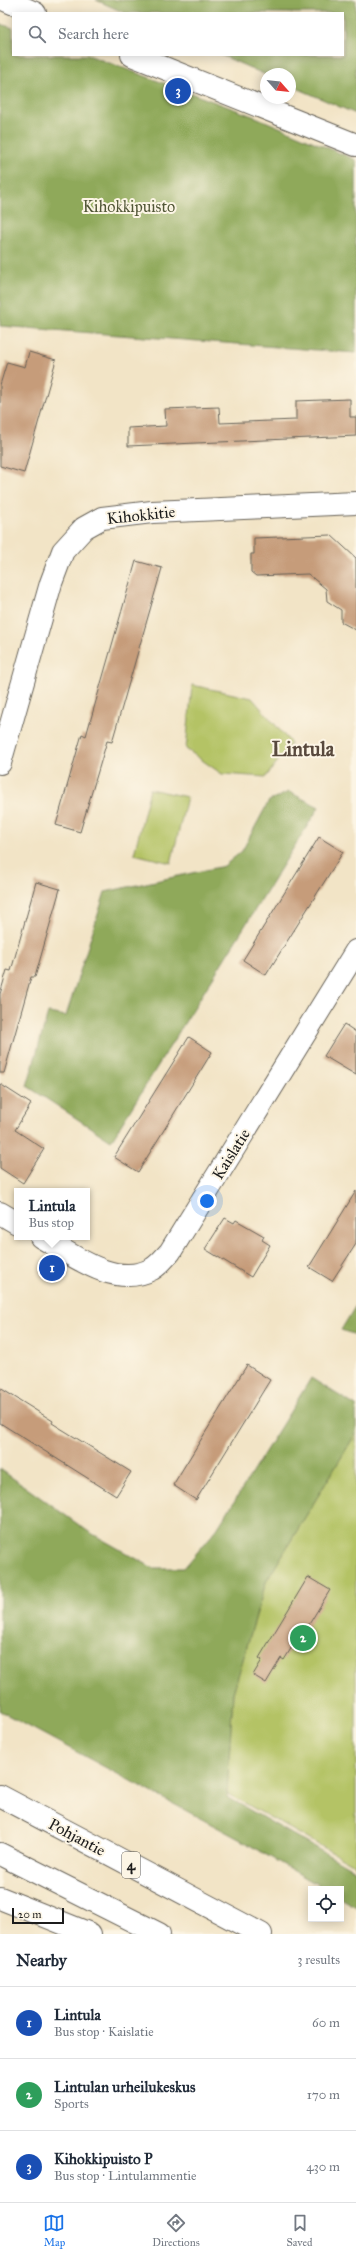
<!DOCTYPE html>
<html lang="en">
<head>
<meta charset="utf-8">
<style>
  body { margin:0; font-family:"IM FELL Great Primer",serif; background:#f6f6f7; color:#1f2937 }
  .controls { position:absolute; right:12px; bottom:12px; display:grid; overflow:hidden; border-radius:0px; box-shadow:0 2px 10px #0003 }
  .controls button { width:36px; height:36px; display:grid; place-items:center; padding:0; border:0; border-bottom:1px solid #e0e1e3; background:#fff; color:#1f2937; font:20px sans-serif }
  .compass { position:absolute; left:260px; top:68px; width:36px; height:36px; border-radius:50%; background:#fff; box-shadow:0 2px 10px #0003; rotate:117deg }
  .scale { position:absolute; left:12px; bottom:10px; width:52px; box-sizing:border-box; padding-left:4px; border:2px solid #1c1c1c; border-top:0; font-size:11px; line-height:14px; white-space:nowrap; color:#1c1c1c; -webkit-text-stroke:3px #fcf5e5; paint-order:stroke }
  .you { position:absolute; left:207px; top:1201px; width:14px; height:14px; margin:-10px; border:3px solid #fff; border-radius:50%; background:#1a73e8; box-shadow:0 0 0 6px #1a73e833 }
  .badge { display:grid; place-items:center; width:26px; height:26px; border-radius:50%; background:#1a73e8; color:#fff; font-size:13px; font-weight:700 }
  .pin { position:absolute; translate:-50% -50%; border:2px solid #fff; box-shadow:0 1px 4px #0006 }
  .popup { position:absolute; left:14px; top:1188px; width:76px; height:52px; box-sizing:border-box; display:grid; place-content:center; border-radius:0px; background:#fff; filter:drop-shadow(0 1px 3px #0005); font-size:13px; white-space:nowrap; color:#747a83 }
  .popup b { font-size:15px; color:#1f2937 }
  .popup::after { content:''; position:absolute; left:50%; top:100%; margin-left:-8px; border:8px solid transparent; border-top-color:#fff }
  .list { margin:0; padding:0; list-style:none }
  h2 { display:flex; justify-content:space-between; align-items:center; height:52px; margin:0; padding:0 16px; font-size:17px }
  h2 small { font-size:13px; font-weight:400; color:#747a83 }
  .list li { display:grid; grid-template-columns:26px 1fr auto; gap:12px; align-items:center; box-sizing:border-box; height:72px; padding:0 16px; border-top:1px solid #e0e1e3 }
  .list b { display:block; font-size:15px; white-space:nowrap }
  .list p { margin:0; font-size:13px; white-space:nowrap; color:#747a83 }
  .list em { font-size:13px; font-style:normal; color:#747a83 }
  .icon { flex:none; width:22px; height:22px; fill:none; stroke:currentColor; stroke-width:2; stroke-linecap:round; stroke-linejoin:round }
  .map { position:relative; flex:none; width:356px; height:1934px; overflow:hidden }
  .search { position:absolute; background:#fff; box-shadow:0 2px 10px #0003; left:12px; right:12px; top:12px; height:44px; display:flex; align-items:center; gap:10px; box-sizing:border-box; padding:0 14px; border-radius:0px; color:#747a83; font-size:15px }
  .sheet { height:268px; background:#fff }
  nav { display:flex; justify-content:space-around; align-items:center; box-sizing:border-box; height:56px; border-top:1px solid #e0e1e3; background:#fff; font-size:11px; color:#747a83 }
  nav a { display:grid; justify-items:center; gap:2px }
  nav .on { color:#1a73e8 }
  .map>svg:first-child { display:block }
</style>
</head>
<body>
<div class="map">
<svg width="356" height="1934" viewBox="0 0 356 1934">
  <rect width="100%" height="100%" fill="#fcf5e5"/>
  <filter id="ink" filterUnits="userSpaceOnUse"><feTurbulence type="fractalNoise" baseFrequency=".025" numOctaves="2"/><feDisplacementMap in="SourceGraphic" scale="8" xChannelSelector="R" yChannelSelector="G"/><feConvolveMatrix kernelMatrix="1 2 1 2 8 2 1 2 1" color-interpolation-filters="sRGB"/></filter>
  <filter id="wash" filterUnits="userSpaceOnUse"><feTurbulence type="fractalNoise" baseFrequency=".012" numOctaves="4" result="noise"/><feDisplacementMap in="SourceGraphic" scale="16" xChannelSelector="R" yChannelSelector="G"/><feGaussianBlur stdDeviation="0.9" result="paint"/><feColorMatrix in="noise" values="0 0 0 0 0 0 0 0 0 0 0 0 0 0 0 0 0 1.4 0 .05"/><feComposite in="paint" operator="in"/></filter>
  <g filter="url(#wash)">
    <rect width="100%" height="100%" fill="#f2e4c6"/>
    <g fill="#b4c365" stroke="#687040">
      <polygon points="192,685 252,698 291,743 266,777 222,774 186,749"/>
      <polygon points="150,789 187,797 171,863 134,854"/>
      <polygon points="356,1433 356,1866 227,1793 233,1693 266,1582"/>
    </g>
    <g fill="#8fa95a" stroke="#56623b">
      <polygon points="96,0 356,0 356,114 290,85 290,74 266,75 221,55 343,55 343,13 125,13"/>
      <polygon points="0,24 13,28 13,55 88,55 258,118 356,160 356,353 0,326"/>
      <polygon points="289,792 319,807 111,1141 27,1086 48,1013 66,1016 105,892 224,866 242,851 269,801"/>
      <polygon points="356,1305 356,1335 341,1330"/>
      <polygon points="311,1378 356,1406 356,1433 266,1582 233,1693 227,1793 229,1798 356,1871 356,1907 341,1898 341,1889 325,1889 239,1839 0,1711 0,1469 89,1532 153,1568 184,1568 217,1529"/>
    </g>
    <g id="blocks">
      <g fill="#c69c7a">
        <polygon points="29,352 56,360 24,473 0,466 0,385 7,362 25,367"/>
        <polygon points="350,399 350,417 356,417 356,436 128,446 128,428 166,426 165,409 219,407 220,423 296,420 296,401"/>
        <polygon points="331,535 356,558 356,630 341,622 341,610 327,601 326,589 308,574 256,576 251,572 251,554 254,554 254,538"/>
        <polygon points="136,561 162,568 112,742 107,741 80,832 56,825 82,734 86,736"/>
        <polygon points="319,837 343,852 266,975 243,960"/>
        <polygon points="36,882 60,889 35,977 31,977 4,1073 0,1073 0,994 7,970 11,971"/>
        <polygon points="344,1024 356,1032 356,1075 324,1056"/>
        <polygon points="189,1037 212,1052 138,1172 114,1157"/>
        <polygon points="0,1084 31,1104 15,1130 44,1149 23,1183 0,1168"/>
        <polygon points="356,1191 356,1244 332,1281 309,1267"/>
        <polygon points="225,1218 234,1223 236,1220 264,1236 262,1240 270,1245 251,1277 205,1249"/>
        <polygon points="247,1365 270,1380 196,1500 173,1485"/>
        <polygon points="0,1388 53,1421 52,1423 131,1472 116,1496 0,1423"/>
        <polygon points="308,1577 330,1590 297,1644 295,1642 284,1660 281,1658 266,1683 253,1675 262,1660 259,1658"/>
      </g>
    </g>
  </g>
  <g filter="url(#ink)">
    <use href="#blocks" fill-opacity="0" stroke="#676258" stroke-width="1"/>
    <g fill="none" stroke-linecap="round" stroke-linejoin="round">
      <g stroke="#676258" stroke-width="24">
        <g id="minor">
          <polyline points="5,0 35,13"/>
          <polyline points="132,55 356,145"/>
          <polyline points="0,763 51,583 63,551 84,528 102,518 152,512 356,503"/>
          <polyline points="0,1213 17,1223"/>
          <path d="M41 1237C73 1255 115 1289 152 1269 159 1265 164 1258 170 1252L356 951"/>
        </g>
      </g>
      <g stroke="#676258" stroke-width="24">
        <g id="highway">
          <polyline points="0,1796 261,1934"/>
          <polyline points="0,1854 159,1934"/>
          <polyline points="0,1898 90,1934"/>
        </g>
      </g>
      <use href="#minor" stroke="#fff" stroke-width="22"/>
      <use href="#highway" stroke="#fff" stroke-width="22"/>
    </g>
  </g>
  <g text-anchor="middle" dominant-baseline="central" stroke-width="4" stroke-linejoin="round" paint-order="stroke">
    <rect fill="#fcf5e5" stroke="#5f5d58" stroke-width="1" x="122" y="1852" width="18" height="26" rx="3"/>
    <g font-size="15" font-weight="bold" fill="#1c1c1c">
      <text x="131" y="1865">4</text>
    </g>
    <g font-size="16" fill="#515636" stroke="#fcf5e5">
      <text x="129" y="206">Kihokkipuisto</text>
    </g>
    <g font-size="16" fill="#1c1c1c" stroke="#fcf5e5">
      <text transform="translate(141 515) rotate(-6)">Kihokkitie</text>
      <text transform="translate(231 1154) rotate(-58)">Kaislatie</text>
      <text transform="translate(77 1837) rotate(28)">Pohjantie</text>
    </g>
    <g font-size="20" font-weight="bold" fill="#58493d" stroke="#fcf5e5">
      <text x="303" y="749">Lintula</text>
    </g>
  </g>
</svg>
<div class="controls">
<button><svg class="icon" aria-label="locate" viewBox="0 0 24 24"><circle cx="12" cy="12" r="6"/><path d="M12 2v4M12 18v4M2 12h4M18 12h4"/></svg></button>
</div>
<svg class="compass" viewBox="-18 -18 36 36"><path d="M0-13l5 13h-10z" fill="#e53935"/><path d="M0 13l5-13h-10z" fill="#747a83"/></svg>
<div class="scale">20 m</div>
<div class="you"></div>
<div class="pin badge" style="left:52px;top:1268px;background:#1a4fb4">1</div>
<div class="popup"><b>Lintula</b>Bus stop</div>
<div class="pin badge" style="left:303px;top:1638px;background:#2e9e5b">2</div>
<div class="pin badge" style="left:178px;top:91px;background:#1a4fb4">3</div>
<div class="search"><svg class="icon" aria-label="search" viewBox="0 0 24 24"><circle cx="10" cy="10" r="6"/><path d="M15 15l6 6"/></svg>Search here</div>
</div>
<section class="sheet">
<h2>Nearby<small>3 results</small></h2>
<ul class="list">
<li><span class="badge" style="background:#1a4fb4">1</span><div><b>Lintula</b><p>Bus stop · Kaislatie</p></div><em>60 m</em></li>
<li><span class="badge" style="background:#2e9e5b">2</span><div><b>Lintulan urheilukeskus</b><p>Sports</p></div><em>170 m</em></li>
<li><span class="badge" style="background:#1a4fb4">3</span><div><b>Kihokkipuisto P</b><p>Bus stop · Lintulammentie</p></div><em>430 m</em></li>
</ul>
</section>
<nav>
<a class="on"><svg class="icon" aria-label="map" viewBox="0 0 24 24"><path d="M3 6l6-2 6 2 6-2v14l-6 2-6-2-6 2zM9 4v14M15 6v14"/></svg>Map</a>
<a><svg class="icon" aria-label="directions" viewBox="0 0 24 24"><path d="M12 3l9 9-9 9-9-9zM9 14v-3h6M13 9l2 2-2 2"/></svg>Directions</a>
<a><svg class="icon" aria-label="saved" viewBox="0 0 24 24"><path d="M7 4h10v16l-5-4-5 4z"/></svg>Saved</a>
</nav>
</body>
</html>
